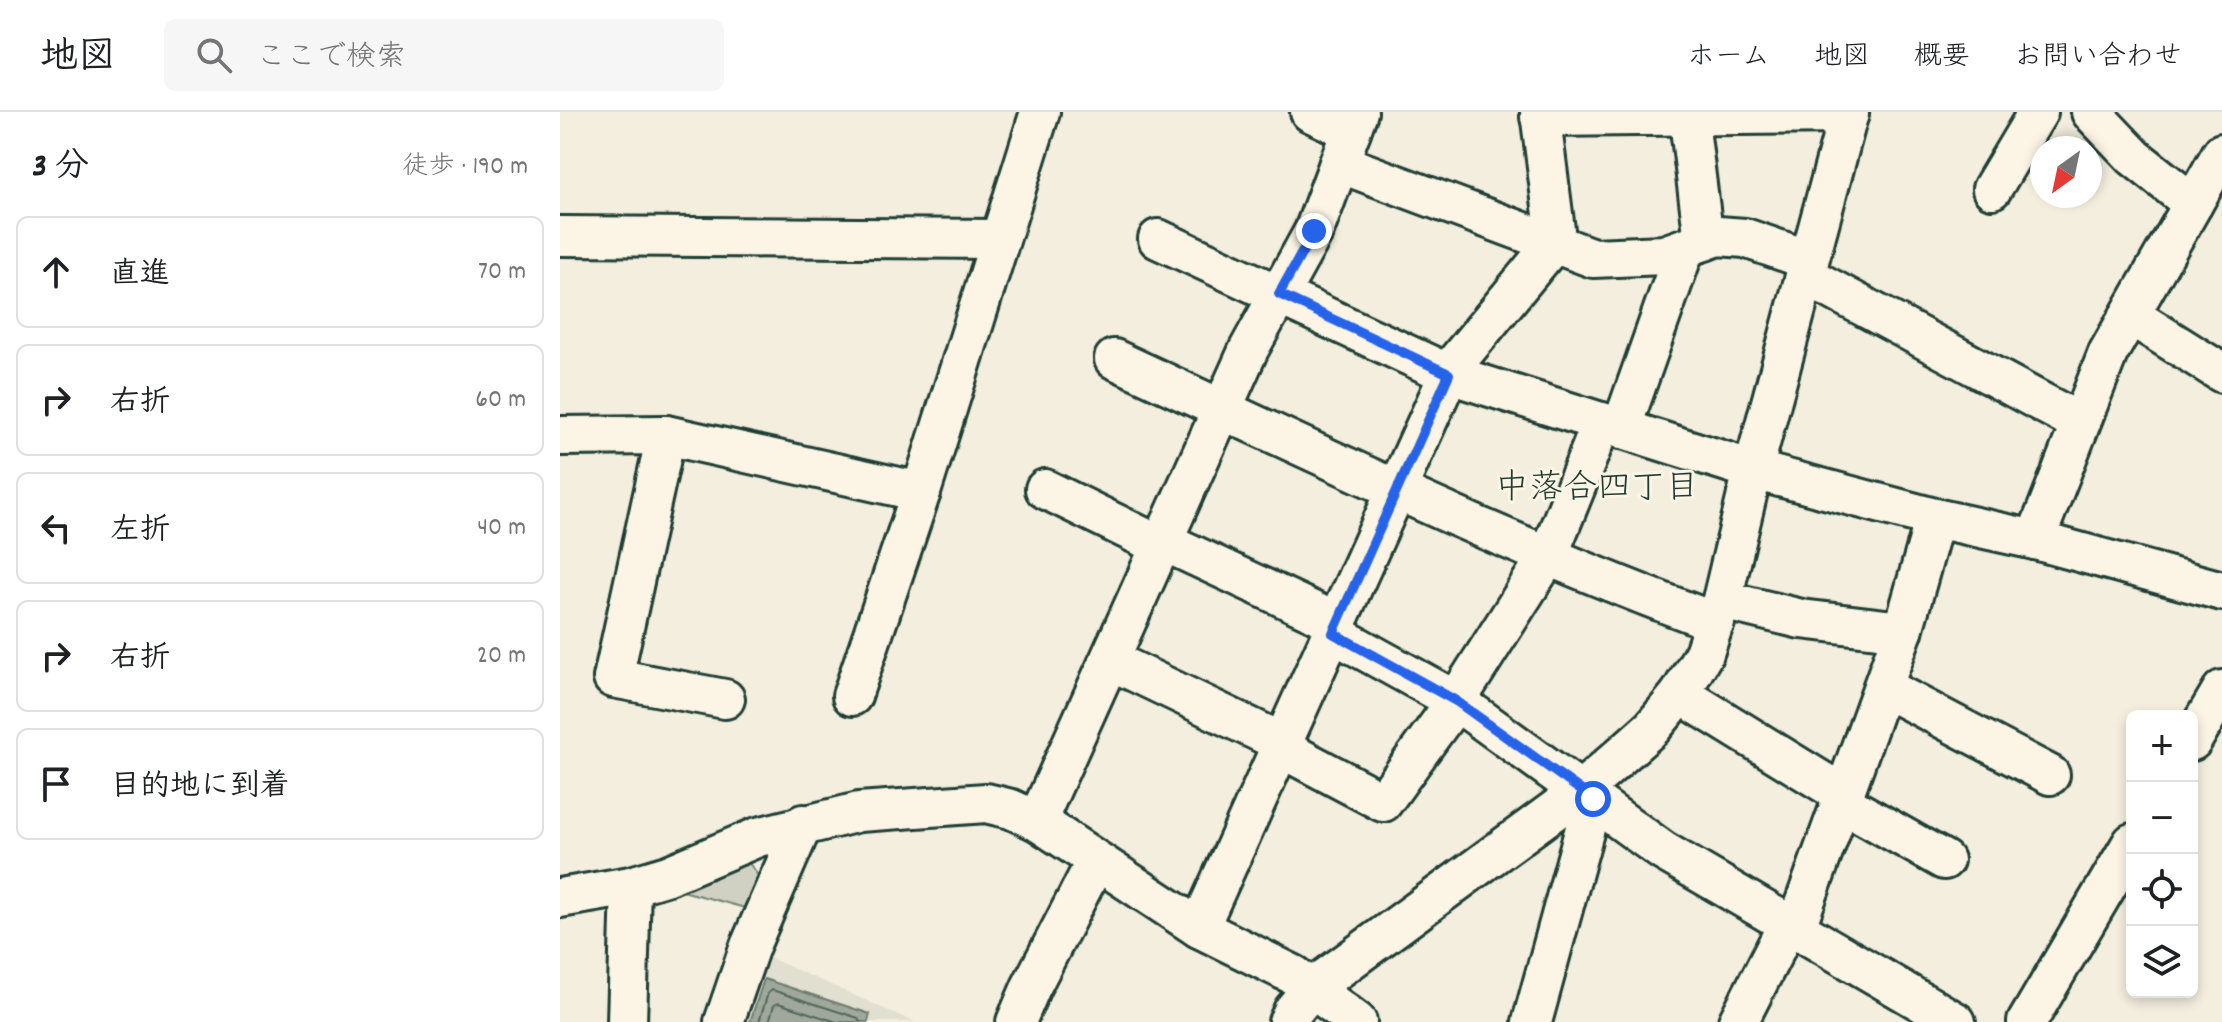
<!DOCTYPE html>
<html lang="ja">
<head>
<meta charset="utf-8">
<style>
  body { margin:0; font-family:Dekko,"Klee One",sans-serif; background:#f6f6f6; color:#202124 }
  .controls { position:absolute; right:24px; bottom:24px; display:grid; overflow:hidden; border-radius:12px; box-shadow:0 4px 12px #0003 }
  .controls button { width:72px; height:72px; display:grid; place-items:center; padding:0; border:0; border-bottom:2px solid #e0e0e0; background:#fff; color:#202124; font:40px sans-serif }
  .compass { position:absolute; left:1470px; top:24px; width:72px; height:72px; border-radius:50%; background:#fff; box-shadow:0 4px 12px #0003; rotate:213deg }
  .stop { position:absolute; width:24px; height:24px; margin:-18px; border:6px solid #2563eb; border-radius:50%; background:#fff }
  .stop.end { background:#2563eb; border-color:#fff; box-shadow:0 2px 8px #0008 }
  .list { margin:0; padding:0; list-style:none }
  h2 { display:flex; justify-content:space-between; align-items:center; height:104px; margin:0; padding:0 32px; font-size:34px }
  h2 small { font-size:26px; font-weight:400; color:#757577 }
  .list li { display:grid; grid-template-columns:52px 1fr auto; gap:24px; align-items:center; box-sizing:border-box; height:112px; margin:0 16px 16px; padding:0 16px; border:2px solid #e0e0e0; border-radius:12px }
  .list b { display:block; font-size:30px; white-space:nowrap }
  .list em { font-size:26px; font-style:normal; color:#757577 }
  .icon { flex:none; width:44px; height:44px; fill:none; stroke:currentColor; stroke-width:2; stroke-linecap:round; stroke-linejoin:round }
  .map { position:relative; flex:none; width:1662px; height:910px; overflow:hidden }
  header { display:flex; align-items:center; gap:48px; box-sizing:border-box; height:112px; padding:0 40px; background:#fff; border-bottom:2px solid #e0e0e0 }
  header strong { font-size:38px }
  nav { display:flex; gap:44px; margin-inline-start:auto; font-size:28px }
  .search { width:560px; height:72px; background:#f6f6f6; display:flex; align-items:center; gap:20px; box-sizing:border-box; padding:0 28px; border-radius:12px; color:#757577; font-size:30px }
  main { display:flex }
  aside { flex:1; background:#fff }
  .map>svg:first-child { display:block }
</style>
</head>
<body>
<header>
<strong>地図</strong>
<div class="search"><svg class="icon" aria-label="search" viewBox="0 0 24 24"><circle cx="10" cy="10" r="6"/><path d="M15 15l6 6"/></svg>ここで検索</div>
<nav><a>ホーム</a><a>地図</a><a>概要</a><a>お問い合わせ</a></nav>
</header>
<main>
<aside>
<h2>3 分<small>徒歩 · 190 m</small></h2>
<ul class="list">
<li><svg class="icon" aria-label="ahead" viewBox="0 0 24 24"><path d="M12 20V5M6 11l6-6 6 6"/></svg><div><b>直進</b></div><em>70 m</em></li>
<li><svg class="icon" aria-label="right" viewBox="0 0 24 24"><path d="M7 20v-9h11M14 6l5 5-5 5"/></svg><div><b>右折</b></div><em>60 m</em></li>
<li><svg class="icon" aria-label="left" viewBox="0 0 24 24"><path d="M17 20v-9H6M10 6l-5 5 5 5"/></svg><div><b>左折</b></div><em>40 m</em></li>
<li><svg class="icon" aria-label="right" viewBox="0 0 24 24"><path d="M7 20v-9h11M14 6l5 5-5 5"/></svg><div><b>右折</b></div><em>20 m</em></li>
<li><svg class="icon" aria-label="arrive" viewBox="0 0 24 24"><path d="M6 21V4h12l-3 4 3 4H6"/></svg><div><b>目的地に到着</b></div></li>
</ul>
</aside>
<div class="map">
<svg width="1662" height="910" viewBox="0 0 1662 910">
  <rect width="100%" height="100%" fill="#f3eede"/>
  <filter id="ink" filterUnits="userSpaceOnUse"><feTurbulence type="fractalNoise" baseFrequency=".0125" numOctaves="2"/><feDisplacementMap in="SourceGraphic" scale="16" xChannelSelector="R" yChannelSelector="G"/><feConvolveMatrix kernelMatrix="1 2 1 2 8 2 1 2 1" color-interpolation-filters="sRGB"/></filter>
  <g filter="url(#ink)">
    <polygon fill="#e1dfd0" points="203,843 354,910 180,910"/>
    <polygon fill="#d0d1c2" stroke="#78877b" stroke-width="2" points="186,747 207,776 196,799 119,778"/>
    <polygon fill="#a0a89b" stroke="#6c7d72" stroke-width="2" points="204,867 310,902 308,910 190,910"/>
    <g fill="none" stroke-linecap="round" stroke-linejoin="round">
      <g stroke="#53685d" stroke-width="2">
        <polyline points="199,910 208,881 212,878 298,906 300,910"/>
        <polyline points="209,910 214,893 218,891 277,910"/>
      </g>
      <g stroke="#1f3d34" stroke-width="44">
        <g id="minor">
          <polyline points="750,0 791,19"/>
          <polyline points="1128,0 1144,129"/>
          <polyline points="1531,0 1574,45 1633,92"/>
          <polyline points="980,5 1289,2"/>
          <polyline points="779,51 1033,146 1104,143 1158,124 1185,126 1249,148"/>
          <polyline points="1432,77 1478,0"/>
          <polyline points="0,124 440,127"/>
          <polyline points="598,127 889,262 1193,358 1375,406 1475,428 1662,479"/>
          <polyline points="1245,163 1520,311"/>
          <polyline points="1570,203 1662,261"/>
          <path d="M554 247C752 339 950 435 1155 510"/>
          <polyline points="1061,317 1125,136"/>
          <polyline points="106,323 53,566 165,587"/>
          <polyline points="0,324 106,323 361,380"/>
          <polyline points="485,377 601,434"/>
          <polyline points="1475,428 1548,241 1662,41"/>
          <polyline points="603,429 778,511"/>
          <polyline points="1162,488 1241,507 1343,519"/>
          <polyline points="773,521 896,589 1103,739 1396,910"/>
          <polyline points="550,548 723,631"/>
          <polyline points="1323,575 1490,663"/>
          <polyline points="1120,582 1284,683"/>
          <polyline points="292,584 361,380 480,0"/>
          <polyline points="1632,629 1662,578"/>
          <polyline points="721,636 823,690 896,589 988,444 1042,310"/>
          <polyline points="1281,690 1384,748"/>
          <polyline points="477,709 689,237 754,119 798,0"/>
          <polyline points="0,786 71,774 108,763 198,725 299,700 426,691 451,697 477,709 639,816 734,863 797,910"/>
          <polyline points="1236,815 1343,519 1375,406"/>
          <polyline points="639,816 892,255 985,142 995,118 980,0"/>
          <polyline points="67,910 71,774"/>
          <polyline points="164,910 190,834 243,712"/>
          <polyline points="456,910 471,875 536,749"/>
          <polyline points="728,910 733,899 751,877 1022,678 1092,616 1120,582 1144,541 1162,488 1193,358 1289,0"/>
          <polyline points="972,910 1033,687"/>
          <polyline points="1178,910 1229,810"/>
          <polyline points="1467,910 1572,731"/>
        </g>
      </g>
      <use href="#minor" stroke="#fcf5e5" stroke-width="38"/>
    </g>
  </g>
  <g fill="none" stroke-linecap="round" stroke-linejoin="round" filter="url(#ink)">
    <polyline stroke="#2563eb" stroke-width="10" points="754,119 719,182 889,262 773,521 896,589 1033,687"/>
  </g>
  <g text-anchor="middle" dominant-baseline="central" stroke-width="6" stroke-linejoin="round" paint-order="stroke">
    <g font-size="34" fill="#1f3d34" stroke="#fcf5e5">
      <text x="1037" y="378">中落合四丁目</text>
    </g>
  </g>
</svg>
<div class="controls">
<button>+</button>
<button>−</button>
<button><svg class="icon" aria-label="locate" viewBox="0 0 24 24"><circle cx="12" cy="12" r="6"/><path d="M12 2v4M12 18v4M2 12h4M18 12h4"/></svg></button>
<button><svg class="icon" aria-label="layers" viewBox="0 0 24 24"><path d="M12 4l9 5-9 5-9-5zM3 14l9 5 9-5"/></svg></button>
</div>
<svg class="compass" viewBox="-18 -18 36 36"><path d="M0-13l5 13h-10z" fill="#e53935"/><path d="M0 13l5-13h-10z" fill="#757577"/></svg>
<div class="stop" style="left:1033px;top:687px"></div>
<div class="stop end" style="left:754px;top:119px"></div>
</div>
</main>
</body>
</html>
